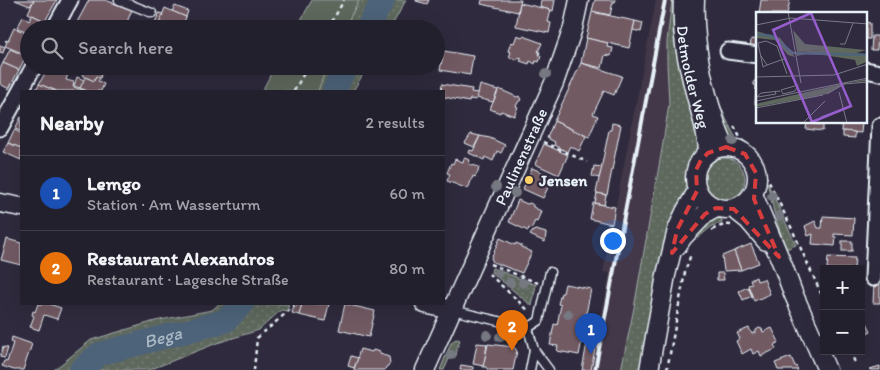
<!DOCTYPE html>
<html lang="en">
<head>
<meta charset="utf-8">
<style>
  body { margin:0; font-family:Itim,sans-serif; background:#2f2d3a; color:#f1f3f6 }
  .controls { position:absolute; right:15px; bottom:15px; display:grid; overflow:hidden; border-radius:0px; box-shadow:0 5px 20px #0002 }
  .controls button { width:45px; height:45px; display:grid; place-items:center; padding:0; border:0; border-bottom:1px solid #403e4a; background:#23202e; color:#f1f3f6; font:25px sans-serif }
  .you { position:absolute; left:612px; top:240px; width:18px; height:18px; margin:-12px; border:4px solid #fff; border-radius:50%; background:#1a73e8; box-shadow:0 0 0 8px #1a73e833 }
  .badge { display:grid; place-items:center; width:32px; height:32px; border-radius:50%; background:#b45309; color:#fff; font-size:16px; font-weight:700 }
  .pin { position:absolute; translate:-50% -41px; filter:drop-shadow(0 1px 2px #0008) }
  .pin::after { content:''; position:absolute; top:26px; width:18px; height:15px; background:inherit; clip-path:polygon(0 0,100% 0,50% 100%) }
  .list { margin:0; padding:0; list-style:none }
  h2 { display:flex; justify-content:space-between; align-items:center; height:65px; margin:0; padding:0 20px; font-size:21px }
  h2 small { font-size:16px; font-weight:400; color:#a3a3aa }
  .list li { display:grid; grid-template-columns:32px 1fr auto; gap:15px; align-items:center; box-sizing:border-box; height:75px; padding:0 20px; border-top:1px solid #403e4a }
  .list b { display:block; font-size:19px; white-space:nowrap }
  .list p { margin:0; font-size:16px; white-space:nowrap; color:#a3a3aa }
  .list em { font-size:16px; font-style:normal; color:#a3a3aa }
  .icon { flex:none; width:28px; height:28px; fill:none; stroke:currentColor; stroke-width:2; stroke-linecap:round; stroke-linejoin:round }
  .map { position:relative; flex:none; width:880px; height:370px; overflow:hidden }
  .search { position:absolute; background:#23202e; box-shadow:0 5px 20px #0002; left:20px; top:20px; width:425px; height:55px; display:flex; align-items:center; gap:12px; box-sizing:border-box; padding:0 18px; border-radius:28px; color:#a3a3aa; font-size:19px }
  .panel { position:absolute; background:#23202e; box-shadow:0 5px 20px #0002; left:20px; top:90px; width:425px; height:215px; border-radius:0px }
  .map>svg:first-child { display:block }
</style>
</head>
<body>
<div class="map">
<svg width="880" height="370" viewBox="0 0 880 370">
  <defs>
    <pattern id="grass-dots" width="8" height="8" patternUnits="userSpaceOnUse" patternTransform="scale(1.25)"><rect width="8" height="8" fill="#5e685d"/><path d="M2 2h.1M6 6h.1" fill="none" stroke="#757e75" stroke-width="1.8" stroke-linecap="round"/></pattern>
  </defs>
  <rect width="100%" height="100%" fill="#2f2a3d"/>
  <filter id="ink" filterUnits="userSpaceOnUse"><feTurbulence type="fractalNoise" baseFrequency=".02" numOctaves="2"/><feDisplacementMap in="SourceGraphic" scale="10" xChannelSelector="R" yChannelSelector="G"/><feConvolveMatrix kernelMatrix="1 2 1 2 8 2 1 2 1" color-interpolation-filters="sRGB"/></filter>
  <g filter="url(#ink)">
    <polygon fill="#433849" points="656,0 676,0 667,42 667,64 669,104 662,149 634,308 621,370 591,370 610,273 603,272"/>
    <g fill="url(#grass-dots)" stroke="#a3acaa">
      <polygon points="359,0 406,0 390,29 344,29"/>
      <path d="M672 0H679L687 81 701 153C690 163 687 176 689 190L641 370H621L634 308 662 149 669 104 667 64V42Z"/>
      <polygon points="327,66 368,66 353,91 318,91"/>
      <path d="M710 81C719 100 725 120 736 138 740 144 747 149 752 155 762 168 762 183 763 199L757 192C764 170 752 151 731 145Z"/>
      <circle cx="724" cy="179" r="21"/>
      <polygon points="767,182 796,245 786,249 775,216"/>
      <polygon points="718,215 722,221 722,223 712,226 698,238 691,234"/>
      <polygon points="492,268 536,285 532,306 491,272"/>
      <polygon points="219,304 289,304 287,311 281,310 259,330 217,343 149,370 54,370 91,340 155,321 212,310"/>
      <polygon points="457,339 460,340 457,349 456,356 449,359 444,370 440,370 451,343 454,340"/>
    </g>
    <g fill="#5e685d" stroke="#a3acaa">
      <polygon points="312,0 359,0 344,29 296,29"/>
      <polygon points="275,66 327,66 318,91 262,91"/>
    </g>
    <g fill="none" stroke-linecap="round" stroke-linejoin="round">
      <g stroke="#4e6479" stroke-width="24">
        <polyline points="367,29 383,0"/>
        <polyline points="334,91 346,66"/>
        <path id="s1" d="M81 370 99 354 225 321 242 304"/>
      </g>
    </g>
    <g fill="#725a64" stroke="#e8f1f8">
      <polygon points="15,0 34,0 30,6"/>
      <polygon points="34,0 57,0 45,21 28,13"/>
      <polygon points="89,0 105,0 132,10 124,29 83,29 75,26"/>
      <polygon points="416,0 429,0 427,4 416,1"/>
      <polygon points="482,0 521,0 518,12 481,4"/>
      <polygon points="541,0 555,0 553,11 540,7"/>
      <polygon points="595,0 616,0 615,2 613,2 610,15 592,11"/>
      <polygon points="761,0 790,0 787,14 759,14"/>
      <polygon points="520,3 551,10 548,22 551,23 549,33 516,26"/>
      <polygon points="175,6 188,11 186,17 172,11"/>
      <polygon points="165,8 186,17 182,28 177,26 176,29 161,29 157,27"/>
      <polygon points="592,12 635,21 629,48 586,38"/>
      <polygon points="159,13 163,14 158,27 154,25"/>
      <polygon points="32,15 45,21 41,29 29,29 29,32 17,28 23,17 29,21"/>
      <polygon points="635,21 643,23 641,32 633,30"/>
      <polygon points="866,22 870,23 870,39 866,39"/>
      <polygon points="14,28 29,34 29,51 27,55 5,46 7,42 5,41 6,40 8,41"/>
      <polygon points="517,35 522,37 523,36 542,43 538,52 540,52 539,55 541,56 539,62 536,61 535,64 530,61 529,64 520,61 522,58 518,57 517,60 509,57 511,52 508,51 511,42 514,43"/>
      <polygon points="872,36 878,36 877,50 871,50"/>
      <polygon points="586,38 608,43 607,47 613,48 611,56 605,55 602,68 581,63"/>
      <polygon points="751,39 758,40 758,51 750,50"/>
      <polygon points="0,45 5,47 3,53 0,52"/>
      <polygon points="10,49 26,56 19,70 3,63"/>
      <polygon points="444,51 473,56 470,75 440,70"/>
      <polygon points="3,63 19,70 9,89 0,84 0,69"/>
      <polygon points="581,63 622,76 614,95 604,91 593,114 598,116 589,137 554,121"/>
      <polygon points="49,66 68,74 66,80 74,82 73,87 86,91 57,91 39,84"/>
      <polygon points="54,66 86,66 83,72 74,68 71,74"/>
      <polygon points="86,66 95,66 99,68 99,70 102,72 100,78 96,76 94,81 82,75"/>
      <polygon points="756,75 758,75 758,104 755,104 756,85 754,85 754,81 756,81"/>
      <polygon points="96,76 100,78 98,81 104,84 101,91 88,91 80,88 85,77 94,81"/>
      <polygon points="77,77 84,80 80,88 74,86"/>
      <polygon points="39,84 56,91 35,91"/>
      <polygon points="442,84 472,89 471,92 478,93 476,100 470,99 469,102 444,97 444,91 441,91"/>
      <polygon points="480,85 498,90 493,102 477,98"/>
      <polygon points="499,89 517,97 519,96 521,100 519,101 516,106 518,107 514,116 501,111 500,113 490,109"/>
      <polygon points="21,117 21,131 15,129"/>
      <polygon points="554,121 586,136 579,151 570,146 567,152 554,145 555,142 547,138"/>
      <polygon points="803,122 824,122 824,125"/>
      <polygon points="842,122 862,122 861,133 841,131"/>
      <polygon points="612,123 621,125 607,195 596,193 609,130 611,130"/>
      <polygon points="807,123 823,125 823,131 806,129"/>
      <polygon points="14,130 21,133 21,148 8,143"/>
      <polygon points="843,131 855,132 855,138 843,137"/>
      <polygon points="471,134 480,136 474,147 465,143"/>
      <polygon points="480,136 490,138 505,145 501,153 497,151 493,161 485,157 484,160 469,153 470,150 473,151"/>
      <polygon points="8,143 21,148 21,160 3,152"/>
      <polygon points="544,144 568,155 559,175 535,164"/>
      <polygon points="464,158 470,160 469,164 479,167 478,172 475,177 473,176 468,189 447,181 450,174 447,173 451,163 453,164 455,159 463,162"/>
      <polygon points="594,166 602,167 599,178 592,176"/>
      <polygon points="532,168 553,177 543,198 523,189"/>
      <polygon points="597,193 606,195 604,205 595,203"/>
      <polygon points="518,200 527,204 530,203 533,205 533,207 541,211 537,222 535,221 531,229 529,228 528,231 509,222"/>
      <polygon points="593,203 615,207 612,224 590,219"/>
      <polygon points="823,216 854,218 853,235 834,234 834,237 836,237 835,246 812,244 813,234 808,236 805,226 815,221 818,228 822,228"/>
      <polygon points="536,230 546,233 545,242 530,235 533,231"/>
      <polygon points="500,238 515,245 516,243 521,245 521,247 532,252 522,273 493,262 491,258"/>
      <polygon points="7,239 21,243 21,265 1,260"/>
      <rect x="842" y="241" width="10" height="10"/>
      <polygon points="751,244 759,263 741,270 734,251"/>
      <polygon points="734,251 741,270 724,271 722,256"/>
      <polygon points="828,257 855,258 854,269 827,269"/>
      <polygon points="717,273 723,273 724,280 717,280"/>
      <polygon points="756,277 757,281 764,279 770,294 754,301 748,285 752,284 750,280"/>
      <polygon points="565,284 591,289 583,329 583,335 579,355 557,351 558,346 550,345 554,324 557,325 561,305 558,304 561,293 563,293"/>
      <polygon points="874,284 880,284 880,303 873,303"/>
      <polygon points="748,287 752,296 743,300 739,291"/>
      <polygon points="38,304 49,304 61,308 57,319 44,315 39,330 30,327 34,316 32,315 33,311 35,312"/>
      <polygon points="297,304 302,304 299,315 292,313 294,306 296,307"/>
      <polygon points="302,304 329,304 325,321 299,315"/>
      <polygon points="345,304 375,311 369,337 339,330"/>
      <polygon points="861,313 862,313 871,331 863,335 861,339"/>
      <polygon points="591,321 600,323 591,370 582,370"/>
      <polygon points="749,328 752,334 756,332 756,330 759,328 762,329 763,332 772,328 779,342 774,345 776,349 761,356 759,351 753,354 751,349 742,354 736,341 740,339 737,333"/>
      <polygon points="12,337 32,344 23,370 14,370 2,366 4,361 7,362 13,343 11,342"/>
      <polygon points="477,343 487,344 484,366 473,364"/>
      <polygon points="488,344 514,347 517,351 513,370 488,370 486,367 483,367"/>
      <polygon points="3,347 8,348 5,358 0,357"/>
      <polygon points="360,349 372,352 373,350 380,352 380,354 389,357 390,363 389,365 386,367 385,370 354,370"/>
      <polygon points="351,356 358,358 354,368 348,366"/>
      <polygon points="791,357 795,366 796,366 798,370 778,370 775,363"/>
      <polygon points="461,365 473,367 473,370 460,370"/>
      <polygon points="880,366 880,370 870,370 870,369"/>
    </g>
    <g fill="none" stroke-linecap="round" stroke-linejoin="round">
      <g stroke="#e8f1f8" stroke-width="11">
        <g id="service">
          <polyline points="119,0 152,13"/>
          <polyline points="452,310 528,328 539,321 550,272"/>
          <polyline points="528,328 534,350 549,370"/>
          <polyline points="530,370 534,350"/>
        </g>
      </g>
      <g stroke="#e8f1f8" stroke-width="19">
        <g id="minor">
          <polyline points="54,29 70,0"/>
          <polyline points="728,51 758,55"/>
          <polyline points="866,70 880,73"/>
          <polyline points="0,128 34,66"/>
          <polyline points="873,278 880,126"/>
        </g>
      </g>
      <g stroke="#e8f1f8" stroke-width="21">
        <g id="tertiary">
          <path id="s2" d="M683 0C681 36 687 61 696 96 701 114 708 134 708 153"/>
          <path d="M695 0C693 40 702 81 714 118 717 128 720 139 726 147"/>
          <circle cx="726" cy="178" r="31"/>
          <polyline points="753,194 783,266 793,293 827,370"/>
          <polyline points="0,203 21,207"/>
          <polyline points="734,209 748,220 766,241"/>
          <polyline points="677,246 683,237 705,214 716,208"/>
          <polyline points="425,304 452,310"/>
          <path id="s3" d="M425 370 496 211 554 83 573 28 579 0"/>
          <polyline points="649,370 666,275 677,230 685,212 697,191"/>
        </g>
      </g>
      <g stroke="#e8f1f8" stroke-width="2.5" stroke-dasharray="4 4" stroke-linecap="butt">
        <polyline points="328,29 344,0"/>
        <polyline points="294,91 308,66"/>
        <polyline points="734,126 741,139 750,149 758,159 764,174 765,186"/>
        <polyline points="543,142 587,162"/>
        <polyline points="765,175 770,184 792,229 824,300"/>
        <path d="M712 230C718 227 724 224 731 225"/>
        <polyline points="490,264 538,283"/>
        <polyline points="489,274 530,312"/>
        <polyline points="850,351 856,365"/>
        <polyline points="254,370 257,338 292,308 294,304"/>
        <polyline points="667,370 685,272 691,254"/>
      </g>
      <use href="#service" stroke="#2f2a3d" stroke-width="8"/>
      <use href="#minor" stroke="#2f2a3d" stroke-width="15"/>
      <use href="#tertiary" stroke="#2f2a3d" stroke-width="18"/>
      <polyline stroke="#e8f1f8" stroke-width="4" points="595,370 665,0"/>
    </g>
    <g fill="#767982">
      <circle cx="546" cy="74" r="5"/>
      <circle cx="733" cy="141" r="5"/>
      <circle cx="496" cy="187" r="5"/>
      <circle cx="515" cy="193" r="5"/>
      <circle cx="772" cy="196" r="5"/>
      <circle cx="779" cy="216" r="5"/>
      <circle cx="498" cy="273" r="5"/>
      <circle cx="510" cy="283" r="5"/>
      <circle cx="523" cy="283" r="5"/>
      <circle cx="568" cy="314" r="5"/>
      <circle cx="487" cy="335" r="5"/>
      <circle cx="500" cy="337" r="5"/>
      <circle cx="513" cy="340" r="5"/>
      <circle cx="451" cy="355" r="5"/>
    </g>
  </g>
  <path fill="none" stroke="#d83c3d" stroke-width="4" stroke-dasharray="10 6" stroke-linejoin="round" d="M726 147 745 154 756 173 754 199 779 257 734 209 716 208 705 214 672 253 677 230 697 191 696 170 701 160 708 153Z"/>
  <circle fill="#ffd166" stroke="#2f2a3d" stroke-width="2" cx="529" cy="180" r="5"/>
  <g text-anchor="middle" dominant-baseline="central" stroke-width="4.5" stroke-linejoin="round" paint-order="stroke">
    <g font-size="16" fill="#e8f1f8" stroke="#2f2a3d">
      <text stroke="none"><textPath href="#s2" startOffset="78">Detmolder Weg</textPath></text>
      <text stroke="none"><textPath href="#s3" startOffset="234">Paulinenstraße</textPath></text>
    </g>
    <g font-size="16" font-weight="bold" fill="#e8f1f8" stroke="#2f2a3d" text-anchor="start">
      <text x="539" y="180">Jensen</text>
    </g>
    <g font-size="18" font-style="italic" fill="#aab9c5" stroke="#2f2a3d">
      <text stroke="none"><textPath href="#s1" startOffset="90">Bega</textPath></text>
    </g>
  </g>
  <g transform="translate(756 12)">
    <rect width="111" height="111" fill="#2f2a3d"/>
    <path d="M0 19 24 26 39 45 32 43 19 28 0 26ZM66 38 111 42 110 50 101 54 99 48 55 41 41 44V40ZM111 67V69L91 71 71 82 0 95V92L85 72Z" fill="#5e685d"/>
    <path d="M37 18 49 32 110 38 94 43 66 38 41 40Z" fill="#5e685d"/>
    <path fill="none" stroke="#4e6479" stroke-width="2.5" d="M0 22 16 24 37 41 112 43"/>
    <path fill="none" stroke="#797a88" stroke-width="1" d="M32 0 45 71M0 13 35 6 112 12M84 32H89L97 11M5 44 11 53 7 55 2 31 10 29 21 34 31 62M11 53 28 47M0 65 78 63 112 52M83 80 91 111M27 82 25 78 42 73M27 82 39 79 42 73M71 82 88 72 112 70M2 85 20 82 19 79M0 86 5 81 24 79M0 89 112 66M0 96 67 83M65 105 87 97M24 111H42M47 111 69 89"/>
    <path fill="#965dcd" fill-opacity="0.15" stroke="#965dcd" stroke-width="2.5" d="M55 1 95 94 56 110 17 18Z"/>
    <rect width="111" height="111" fill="none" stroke="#e8f1f8" stroke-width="2.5"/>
  </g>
</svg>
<div class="controls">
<button>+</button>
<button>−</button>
</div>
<div class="you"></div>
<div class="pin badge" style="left:591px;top:354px;background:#1a4fb4">1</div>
<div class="pin badge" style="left:512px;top:351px;background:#e8710a">2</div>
<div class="search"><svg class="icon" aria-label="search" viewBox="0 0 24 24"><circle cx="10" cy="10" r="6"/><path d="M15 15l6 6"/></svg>Search here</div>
<section class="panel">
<h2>Nearby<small>2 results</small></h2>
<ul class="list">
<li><span class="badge" style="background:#1a4fb4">1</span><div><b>Lemgo</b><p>Station · Am Wasserturm</p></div><em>60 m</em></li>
<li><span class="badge" style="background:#e8710a">2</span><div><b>Restaurant Alexandros</b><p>Restaurant · Lagesche Straße</p></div><em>80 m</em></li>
</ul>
</section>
</div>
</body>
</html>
